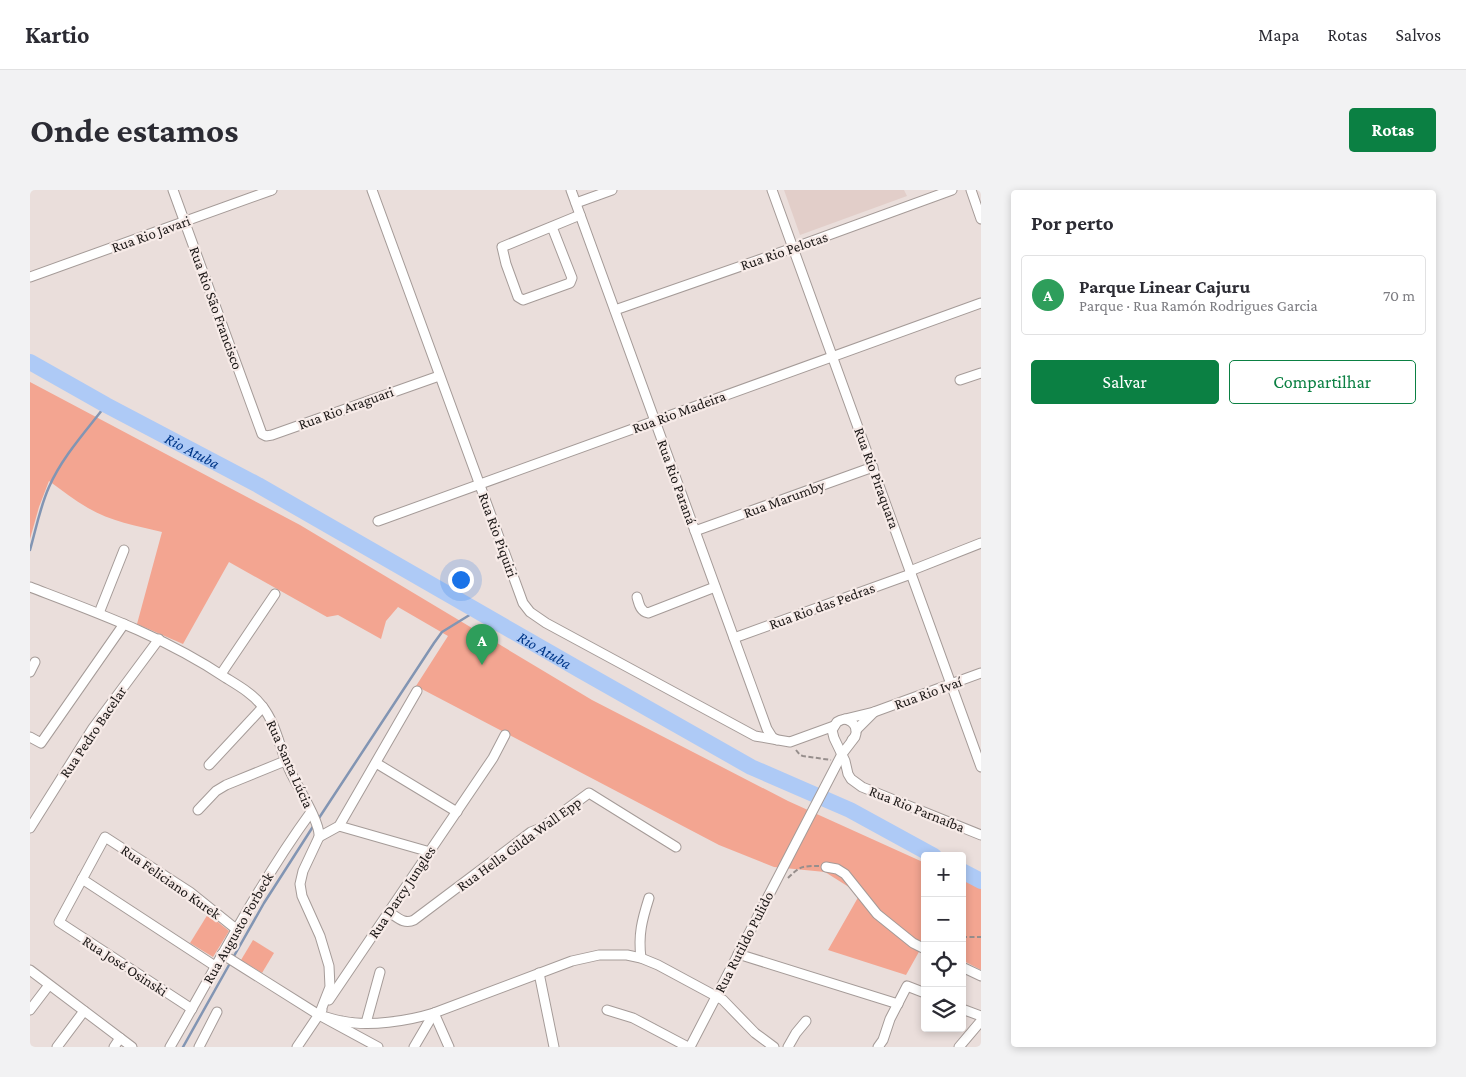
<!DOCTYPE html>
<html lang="pt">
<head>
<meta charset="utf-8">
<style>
  body { margin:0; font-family:"Crimson Pro",serif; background:#f2f2f3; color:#2b2b33 }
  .controls { position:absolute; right:15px; bottom:15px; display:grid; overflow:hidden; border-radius:5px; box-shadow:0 2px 8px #0003 }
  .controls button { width:45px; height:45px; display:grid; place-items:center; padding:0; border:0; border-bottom:1px solid #e1e1e2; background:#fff; color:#2b2b33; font:25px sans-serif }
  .you { position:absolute; left:430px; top:389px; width:18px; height:18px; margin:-12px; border:4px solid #fff; border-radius:50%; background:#1a73e8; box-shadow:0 0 0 8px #1a73e833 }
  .badge { display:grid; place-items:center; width:32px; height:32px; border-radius:50%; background:#0b8043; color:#fff; font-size:16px; font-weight:700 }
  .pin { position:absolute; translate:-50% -41px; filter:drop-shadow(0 1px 2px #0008) }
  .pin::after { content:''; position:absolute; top:26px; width:18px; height:15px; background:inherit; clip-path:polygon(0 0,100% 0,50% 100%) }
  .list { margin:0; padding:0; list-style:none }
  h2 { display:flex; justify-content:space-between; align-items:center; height:65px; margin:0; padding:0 20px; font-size:21px }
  h2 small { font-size:16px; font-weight:400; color:#7c7c81 }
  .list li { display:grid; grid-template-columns:32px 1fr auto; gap:15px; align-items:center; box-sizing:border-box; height:80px; margin:0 10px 10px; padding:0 10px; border:1px solid #e1e1e2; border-radius:5px }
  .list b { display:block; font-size:19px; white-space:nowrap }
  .list p { margin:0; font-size:16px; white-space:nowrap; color:#7c7c81 }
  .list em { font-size:16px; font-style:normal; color:#7c7c81 }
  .actions { display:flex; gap:10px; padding:15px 20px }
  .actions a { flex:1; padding:11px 0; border:1px solid #0b8043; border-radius:5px; text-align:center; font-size:18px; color:#0b8043 }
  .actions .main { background:#0b8043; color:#fff }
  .icon { flex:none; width:28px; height:28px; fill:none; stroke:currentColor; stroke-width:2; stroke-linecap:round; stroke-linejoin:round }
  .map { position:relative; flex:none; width:951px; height:857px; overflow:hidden; border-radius:5px }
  header { display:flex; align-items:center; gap:30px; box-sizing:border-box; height:70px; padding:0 25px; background:#fff; border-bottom:1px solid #e1e1e2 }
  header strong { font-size:24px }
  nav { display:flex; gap:28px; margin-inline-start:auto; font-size:18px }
  .intro { display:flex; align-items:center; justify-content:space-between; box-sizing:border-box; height:120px; padding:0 30px }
  h1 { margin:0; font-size:35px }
  .button { padding:12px 22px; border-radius:5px; background:#0b8043; color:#fff; font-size:18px; font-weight:700 }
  main { display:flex; gap:30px; padding:0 30px }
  aside { flex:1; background:#fff; border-radius:5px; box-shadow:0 2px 8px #0003 }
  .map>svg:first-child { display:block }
</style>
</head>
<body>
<header>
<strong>Kartio</strong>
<nav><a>Mapa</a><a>Rotas</a><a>Salvos</a></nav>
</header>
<div class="intro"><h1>Onde estamos</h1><a class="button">Rotas</a></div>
<main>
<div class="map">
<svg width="951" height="857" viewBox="0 0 951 857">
  <rect width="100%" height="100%" fill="#eadedb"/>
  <polygon fill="#e2cec9" points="754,0 874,0 877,6 770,45"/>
  <g fill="#f3a591">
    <path d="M0 192 270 335 562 510 758 611 895 673V751L876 785 798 760 830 704 795 682 744 677 689 655 386 496 418 446 368 417 356 431 351 449 308 425 297 427 199 372 153 454 107 434 132 342C107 336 80 331 58 318 44 310 32 300 19 291L9 317 0 349Z"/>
    <polygon points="932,689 951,698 951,780 932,770"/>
    <polygon points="178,724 199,741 183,767 160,753"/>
    <polygon points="223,750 244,763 232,783 211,770"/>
  </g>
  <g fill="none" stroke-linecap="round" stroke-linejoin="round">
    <g stroke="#8295b3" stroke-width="2.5">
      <path d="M0 360C6 339 10 317 19 297 32 267 56 241 76 215"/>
      <polyline points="287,631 404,453 412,442 446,421"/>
      <polyline points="204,766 234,713 284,635"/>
      <polyline points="153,857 199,775"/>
    </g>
    <g stroke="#aecaf6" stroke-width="16">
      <path id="s1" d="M0 172 76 215 228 295 550 480 721 577 820 620 904 666"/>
      <polyline points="932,681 951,691"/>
    </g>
    <g stroke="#a59b98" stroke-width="11">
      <g id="minor">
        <polyline points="143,0 232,244 236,246 242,245 409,186"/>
        <polyline points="342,0 493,413 500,422 516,433 725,546 760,552 804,536"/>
        <polyline points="541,0 737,539 742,547 747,550"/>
        <polyline points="742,0 951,577"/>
        <polyline points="941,0 951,29"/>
        <polyline points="546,13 582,0"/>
        <polyline points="522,37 542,88 540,93 493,110 488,107 476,74 472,57 550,25"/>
        <polyline points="0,87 242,0"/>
        <polyline points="585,120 763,58 922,0"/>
        <polyline points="930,190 951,183"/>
        <polyline points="348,331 951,113"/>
        <polyline points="665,341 843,277"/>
        <polyline points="880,381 951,353"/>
        <path d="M0 397C68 423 135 447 196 488 209 496 223 504 232 516 248 536 250 563 262 585 269 599 291 634 289 647L273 681 270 694 272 706 290 746 299 776 300 797 289 825C297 827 304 830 312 831 339 837 378 831 404 823L542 771 569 765H597L611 768 628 775 693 810 725 843 744 857"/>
        <path d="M607 407C609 414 610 421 618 423L685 397"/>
        <polyline points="69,423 94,360"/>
        <polyline points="704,448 881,384"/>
        <polyline points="0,482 5,472"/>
        <polyline points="951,483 844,522 811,530 807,532 802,540 804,548 815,571 818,584 821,589 832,597 951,645"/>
        <polyline points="191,484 245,404"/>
        <path d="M815 529C826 532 830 542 822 550"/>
        <polyline points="826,540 844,522"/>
        <polyline points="0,547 11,553 94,434"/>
        <polyline points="346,573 427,622"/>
        <polyline points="179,575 233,517"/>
        <polyline points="168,620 186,601 196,595 255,571"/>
        <polyline points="309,636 400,662"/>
        <polyline points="0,638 63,538 129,449"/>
        <polyline points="289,647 309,636 387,501"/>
        <polyline points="796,677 807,679 815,684 847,724 883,753 895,759"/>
        <polyline points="52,689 185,776"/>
        <path d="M359 722C367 727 374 735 384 730L501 642 511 638 559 603 646 657"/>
        <polyline points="192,764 289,825 348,857"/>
        <polyline points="708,764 868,814"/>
        <path d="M611 768C608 745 612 730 619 708"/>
        <polyline points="932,777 951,786"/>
        <polyline points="0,780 102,857"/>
        <polyline points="509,783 524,857"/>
        <polyline points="299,810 463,568 475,545"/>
        <polyline points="162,819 29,732 75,647 160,702 206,739"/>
        <polyline points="932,819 951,826"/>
        <polyline points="0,820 19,795"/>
        <polyline points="577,820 603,828 658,857"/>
        <polyline points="404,823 419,857"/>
        <polyline points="336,833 350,782"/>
        <polyline points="27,857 54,821"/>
        <polyline points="84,857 90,848"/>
        <path d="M140 857C186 778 227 696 281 622"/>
        <polyline points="169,857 187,822"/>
        <polyline points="267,857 292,820"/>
        <polyline points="384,857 404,823"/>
        <polyline points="660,857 812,564 825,547"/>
        <polyline points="758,857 766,843 776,831"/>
        <polyline points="848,857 853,850 860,829 877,796 895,803"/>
        <polyline points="929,857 951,831"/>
      </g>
    </g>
    <g stroke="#968e8c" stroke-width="2" stroke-dasharray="5 2.5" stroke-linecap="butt">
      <polyline points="766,560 770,565 773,566 801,570"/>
      <path d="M758 688C770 676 772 676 789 676"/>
      <polyline points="932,747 951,747"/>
    </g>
    <use href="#minor" stroke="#fff" stroke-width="9"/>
  </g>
  <g text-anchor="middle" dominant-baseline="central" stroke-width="4.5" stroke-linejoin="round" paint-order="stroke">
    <g font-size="15" fill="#1c1817" stroke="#f7ebe8">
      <text transform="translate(121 44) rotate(-20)">Rua Rio Javari</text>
      <text transform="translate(754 61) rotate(-19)">Rua Rio Pelotas</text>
      <text transform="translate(186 118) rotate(70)">Rua Rio São Francisco</text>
      <text transform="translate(316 218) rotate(-20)">Rua Rio Araguari</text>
      <text transform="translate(649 222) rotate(-20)">Rua Rio Madeira</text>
      <text transform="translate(847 288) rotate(70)">Rua Rio Piraquara</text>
      <text transform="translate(647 292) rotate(70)">Rua Rio Paraná</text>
      <text transform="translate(754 309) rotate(-20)">Rua Marumby</text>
      <text transform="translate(468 345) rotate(70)">Rua Rio Piquiri</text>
      <text transform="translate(792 416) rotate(-20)">Rua Rio das Pedras</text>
      <text transform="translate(898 503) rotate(-20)">Rua Rio Ivaí</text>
      <text transform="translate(63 542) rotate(-56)">Rua Pedro Bacelar</text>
      <text transform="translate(260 574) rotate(66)">Rua Santa Lúcia</text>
      <text transform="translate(887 619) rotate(22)">Rua Rio Parnaíba</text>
      <text transform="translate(489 654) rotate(-36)">Rua Hella Gilda Wall Epp</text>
      <text transform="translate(141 692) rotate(35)">Rua Feliciano Kurek</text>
      <text transform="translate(372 702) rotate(-56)">Rua Darcy Jungles</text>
      <text transform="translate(208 738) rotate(-60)">Rua Augusto Forbeck</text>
      <text transform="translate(714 752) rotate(-63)">Rua Rutildo Pulido</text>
      <text transform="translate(95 776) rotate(33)">Rua José Osinski</text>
    </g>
    <g font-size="16" font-style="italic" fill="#013789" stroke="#f7ebe8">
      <text stroke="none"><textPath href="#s1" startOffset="185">Rio Atuba</textPath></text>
      <text stroke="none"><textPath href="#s1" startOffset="590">Rio Atuba</textPath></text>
    </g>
  </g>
</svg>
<div class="controls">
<button>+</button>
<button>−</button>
<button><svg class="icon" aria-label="locate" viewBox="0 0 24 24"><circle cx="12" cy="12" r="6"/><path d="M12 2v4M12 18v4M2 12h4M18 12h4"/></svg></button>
<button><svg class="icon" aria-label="layers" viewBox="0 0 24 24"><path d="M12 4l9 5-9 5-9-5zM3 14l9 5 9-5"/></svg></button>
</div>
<div class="you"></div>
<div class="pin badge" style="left:452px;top:475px;background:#2e9e5b">A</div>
</div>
<aside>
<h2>Por perto<small></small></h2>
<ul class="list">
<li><span class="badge" style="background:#2e9e5b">A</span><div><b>Parque Linear Cajuru</b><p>Parque · Rua Ramón Rodrigues Garcia</p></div><em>70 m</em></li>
</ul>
<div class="actions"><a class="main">Salvar</a><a>Compartilhar</a></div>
</aside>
</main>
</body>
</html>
